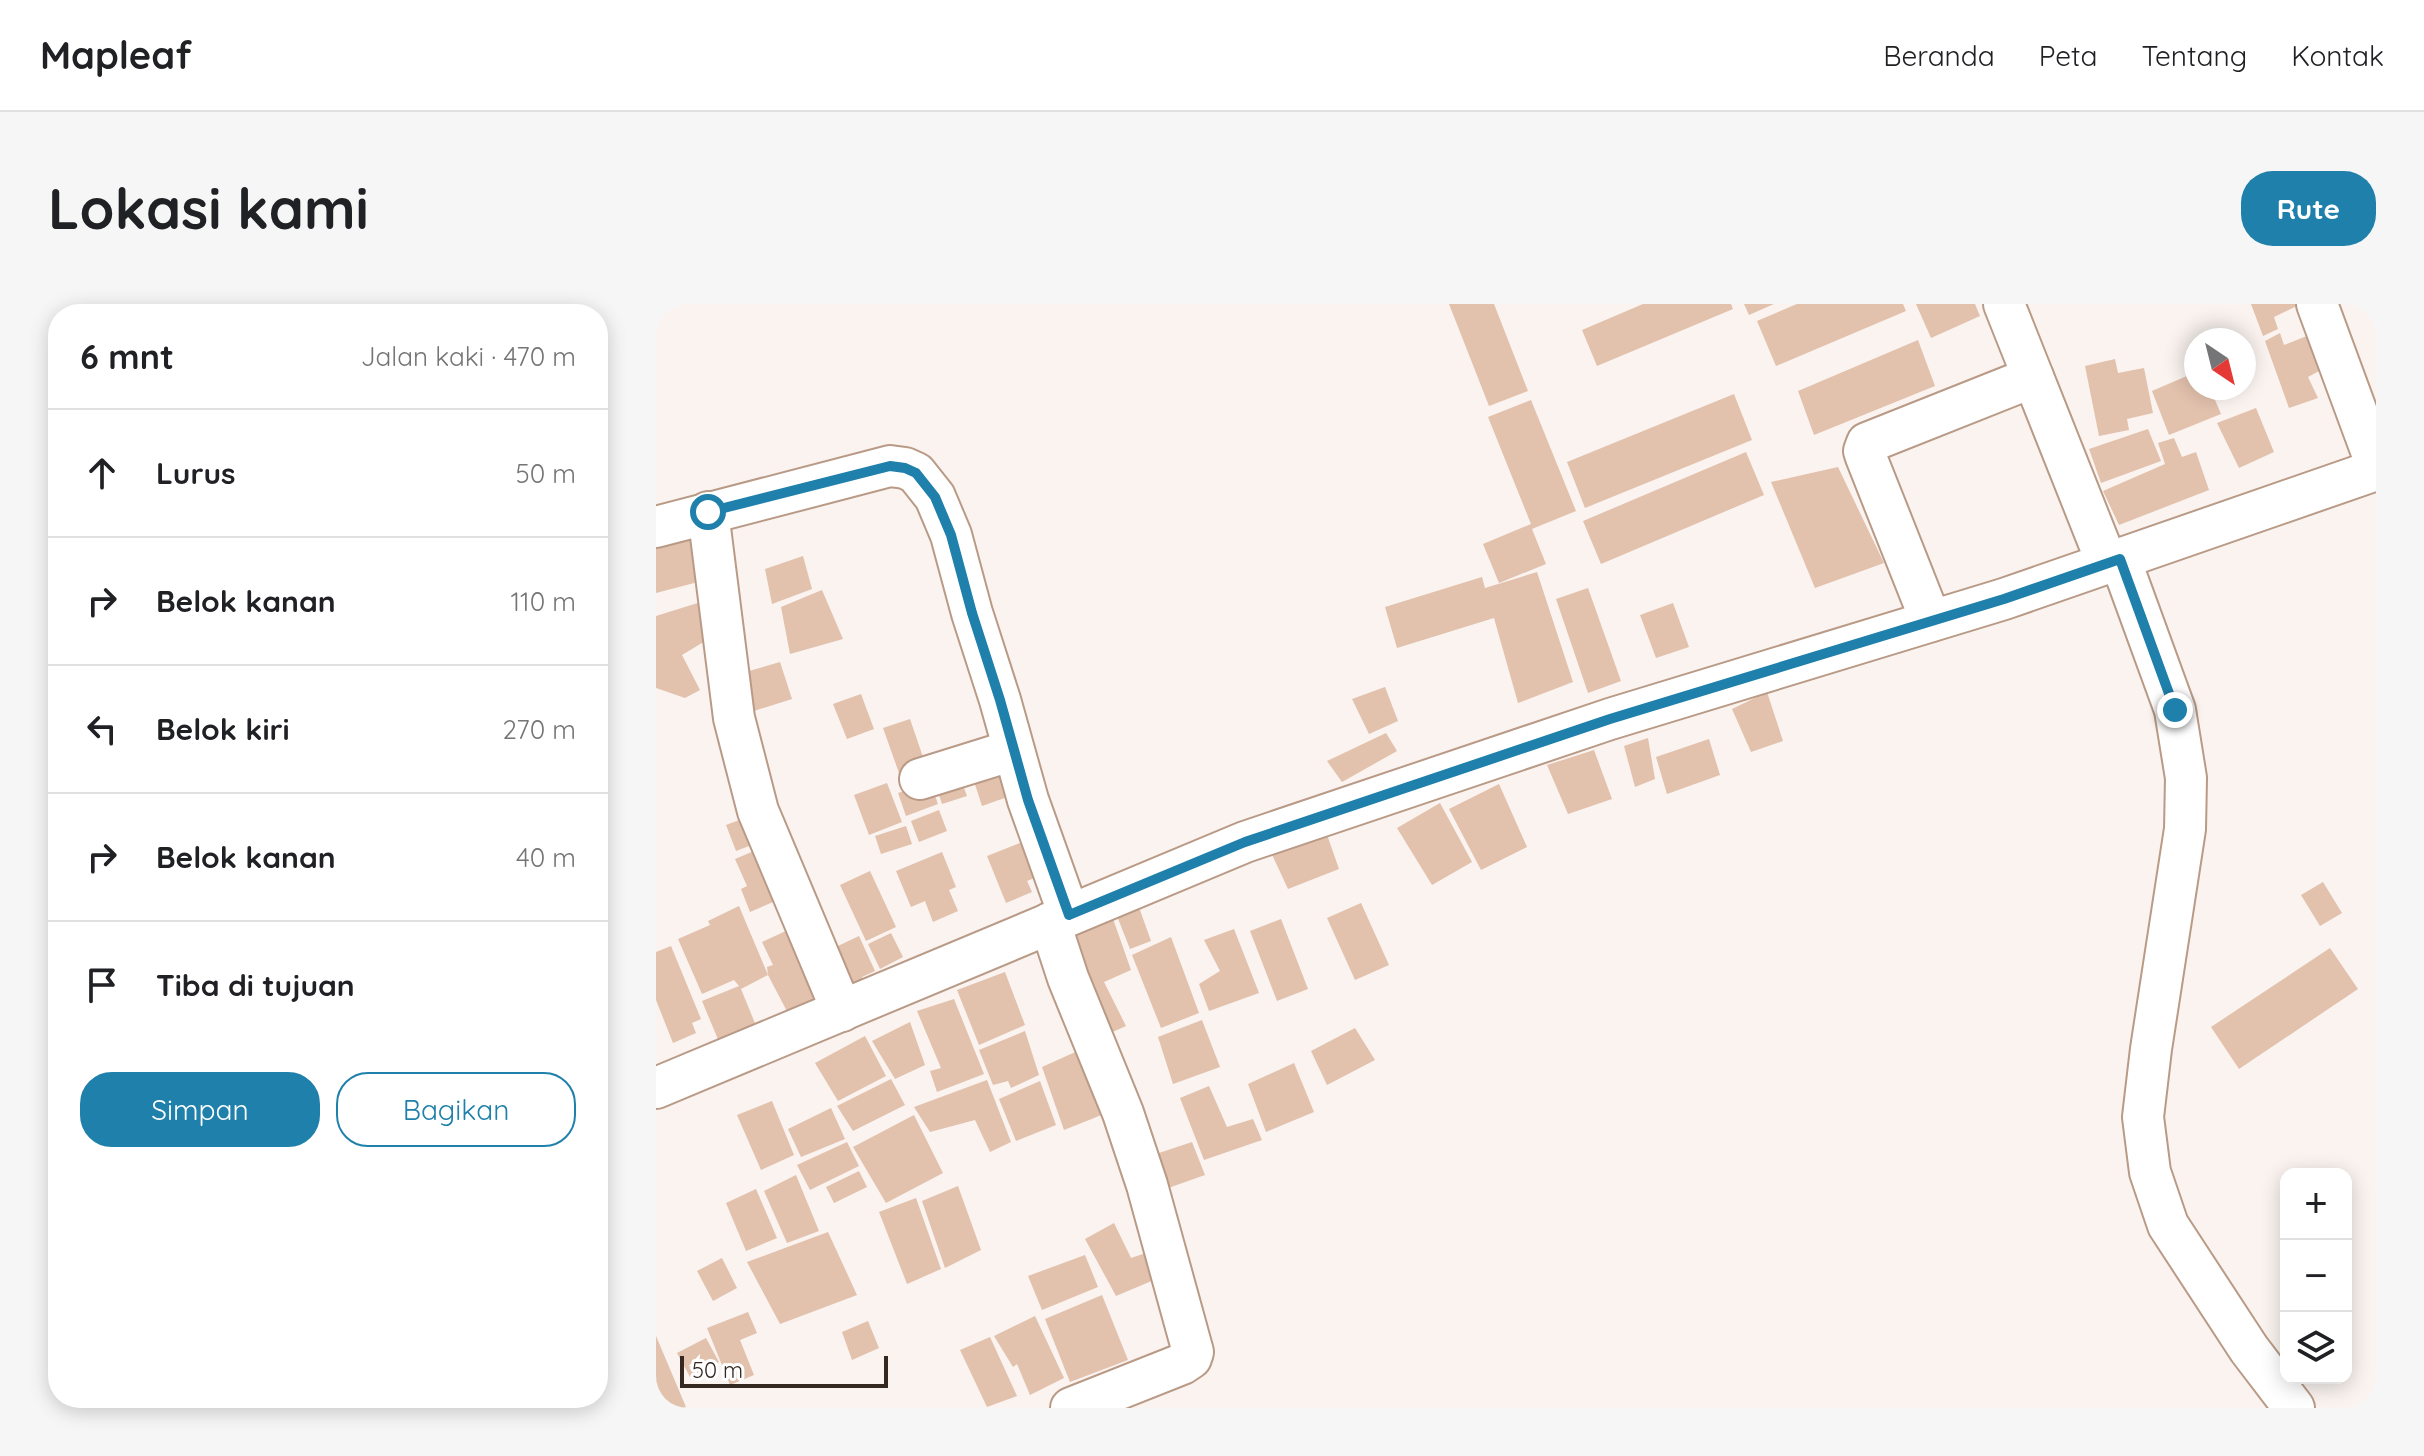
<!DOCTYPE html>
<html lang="id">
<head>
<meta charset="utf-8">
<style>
  body { margin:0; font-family:Quicksand,sans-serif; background:#f6f6f6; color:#202124 }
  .controls { position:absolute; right:24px; bottom:24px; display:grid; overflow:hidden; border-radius:16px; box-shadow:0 4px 20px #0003 }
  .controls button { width:72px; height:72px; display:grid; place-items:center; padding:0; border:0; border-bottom:2px solid #e0e0e0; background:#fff; color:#202124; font:40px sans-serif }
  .compass { position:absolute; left:1528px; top:24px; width:72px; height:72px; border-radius:50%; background:#fff; box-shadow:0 4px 20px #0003; rotate:145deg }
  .scale { position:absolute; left:24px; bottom:20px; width:208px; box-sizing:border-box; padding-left:8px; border:4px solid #342820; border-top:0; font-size:22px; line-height:28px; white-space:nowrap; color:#342820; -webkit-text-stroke:6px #fff; paint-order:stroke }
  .stop { position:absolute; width:24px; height:24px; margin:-18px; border:6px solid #1f80ab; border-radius:50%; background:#fff }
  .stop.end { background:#1f80ab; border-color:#fff; box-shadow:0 2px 8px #0008 }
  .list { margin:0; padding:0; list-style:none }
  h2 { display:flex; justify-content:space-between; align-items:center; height:104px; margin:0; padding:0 32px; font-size:34px }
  h2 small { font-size:26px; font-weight:400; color:#757577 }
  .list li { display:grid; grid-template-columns:52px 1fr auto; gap:24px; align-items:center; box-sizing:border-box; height:128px; padding:0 32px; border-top:2px solid #e0e0e0 }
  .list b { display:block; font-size:30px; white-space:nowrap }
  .list em { font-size:26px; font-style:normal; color:#757577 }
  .actions { display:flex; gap:16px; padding:24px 32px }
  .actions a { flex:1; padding:18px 0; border:2px solid #1f80ab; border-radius:32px; text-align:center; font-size:28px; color:#1f80ab }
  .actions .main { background:#1f80ab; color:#fff }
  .icon { flex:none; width:44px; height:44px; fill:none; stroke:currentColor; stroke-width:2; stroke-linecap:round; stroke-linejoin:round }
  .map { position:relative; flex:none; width:1720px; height:1104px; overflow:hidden; border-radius:32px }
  header { display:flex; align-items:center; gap:48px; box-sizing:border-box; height:112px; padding:0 40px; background:#fff; border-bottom:2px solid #e0e0e0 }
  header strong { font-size:38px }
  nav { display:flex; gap:44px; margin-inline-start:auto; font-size:28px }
  .intro { display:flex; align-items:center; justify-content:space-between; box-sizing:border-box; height:192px; padding:0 48px }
  h1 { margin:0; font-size:56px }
  .button { padding:20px 36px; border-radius:32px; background:#1f80ab; color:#fff; font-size:28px; font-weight:700 }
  main { display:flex; gap:48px; padding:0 48px }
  aside { flex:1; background:#fff; border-radius:32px; box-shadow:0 4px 20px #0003 }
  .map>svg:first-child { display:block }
</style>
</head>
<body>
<header>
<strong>Mapleaf</strong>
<nav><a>Beranda</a><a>Peta</a><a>Tentang</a><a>Kontak</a></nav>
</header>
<div class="intro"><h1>Lokasi kami</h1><a class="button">Rute</a></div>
<main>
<aside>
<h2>6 mnt<small>Jalan kaki · 470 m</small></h2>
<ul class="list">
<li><svg class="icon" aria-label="ahead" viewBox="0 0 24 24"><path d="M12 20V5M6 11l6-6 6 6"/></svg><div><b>Lurus</b></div><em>50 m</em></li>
<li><svg class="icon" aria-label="right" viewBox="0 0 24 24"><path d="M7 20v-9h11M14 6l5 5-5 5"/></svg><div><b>Belok kanan</b></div><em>110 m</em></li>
<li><svg class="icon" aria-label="left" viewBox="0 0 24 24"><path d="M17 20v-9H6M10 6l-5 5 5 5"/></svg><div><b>Belok kiri</b></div><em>270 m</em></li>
<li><svg class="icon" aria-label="right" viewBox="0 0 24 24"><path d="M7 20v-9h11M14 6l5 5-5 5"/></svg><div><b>Belok kanan</b></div><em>40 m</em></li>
<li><svg class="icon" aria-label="arrive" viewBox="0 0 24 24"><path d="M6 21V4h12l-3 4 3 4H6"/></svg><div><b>Tiba di tujuan</b></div></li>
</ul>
<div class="actions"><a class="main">Simpan</a><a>Bagikan</a></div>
</aside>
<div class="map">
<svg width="1720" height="1104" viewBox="0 0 1720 1104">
  <rect width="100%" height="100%" fill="#faf3ef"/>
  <g fill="#e2c1ad">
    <polygon points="793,0 838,0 872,87 833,102"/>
    <polygon points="987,0 1075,0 1077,5 941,62 926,26"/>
    <polygon points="1088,0 1118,0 1093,11"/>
    <polygon points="1141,0 1247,0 1250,7 1120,62 1101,17"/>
    <polygon points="1260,0 1319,0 1324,12 1275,34"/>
    <polygon points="1595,0 1645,0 1618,13 1622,25 1607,32"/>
    <polygon points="1661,28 1676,60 1652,73 1662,94 1633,104 1609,37 1624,29 1628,41"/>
    <polygon points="1262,36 1279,82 1158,131 1142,87"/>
    <polygon points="1459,55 1462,69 1488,64 1497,109 1471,115 1473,126 1443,132 1429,62"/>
    <polygon points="1540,68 1540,84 1554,84 1565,110 1513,131 1496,87"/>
    <polygon points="1078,90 1096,136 929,204 911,158"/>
    <polygon points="875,96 920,207 876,225 890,260 843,279 827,240 875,220 832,113"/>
    <polygon points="1600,104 1618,148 1583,164 1561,119"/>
    <polygon points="1492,125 1505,157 1445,179 1433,145"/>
    <polygon points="1518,134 1526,153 1540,148 1553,186 1463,221 1447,187 1509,160 1502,139"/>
    <polygon points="1090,148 1108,191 945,260 927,217"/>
    <polygon points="1182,163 1228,259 1159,284 1115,178"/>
    <polygon points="18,222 46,243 42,278 0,289 0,232"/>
    <polygon points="147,252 156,285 116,300 109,265"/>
    <polygon points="881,268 917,378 862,399 838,314 741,344 729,303 826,273 829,284"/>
    <polygon points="932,284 965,377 932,389 900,295"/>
    <polygon points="166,286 187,335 134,350 125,303"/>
    <polygon points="48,297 54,334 26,351 44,386 29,394 0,384 0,312"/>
    <polygon points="1017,299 1033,343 1000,354 984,311"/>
    <polygon points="124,358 136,395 98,407 86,369"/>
    <polygon points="729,383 742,417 713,430 696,395"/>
    <polygon points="1111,388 1127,437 1095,448 1076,405"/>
    <polygon points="205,390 218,425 191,435 177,400"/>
    <polygon points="254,415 269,459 243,469 227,424"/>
    <polygon points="730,429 741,447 686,478 671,457"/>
    <polygon points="992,434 999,475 979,483 968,442"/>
    <polygon points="1053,435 1064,471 1011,490 1000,453"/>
    <polygon points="938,446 956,495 912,510 891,461"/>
    <polygon points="346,458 357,491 326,502 315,468"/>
    <polygon points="303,470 311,492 286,500 279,479"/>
    <polygon points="274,478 282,500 250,512 242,489"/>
    <polygon points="231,479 246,518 213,531 198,491"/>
    <polygon points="843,480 871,543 825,566 793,505"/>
    <polygon points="784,499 816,558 776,581 741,524"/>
    <polygon points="283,506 291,527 263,538 255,517"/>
    <polygon points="94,512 111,535 80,547 70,521"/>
    <polygon points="250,522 256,540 225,550 219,532"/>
    <polygon points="668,522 683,565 632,585 613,544"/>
    <polygon points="379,533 393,568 371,577 376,588 350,599 331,552"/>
    <polygon points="112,541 133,591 94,608 85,585 91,582 79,555"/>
    <polygon points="286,548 300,583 293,586 302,607 277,618 269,597 255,603 240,567"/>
    <polygon points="214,567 240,623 210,637 184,581"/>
    <polygon points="1667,578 1686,609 1664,622 1645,591"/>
    <polygon points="480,595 495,637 474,645 457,602"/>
    <polygon points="705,599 733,661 699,676 671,614"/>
    <polygon points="83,602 112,671 85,685 103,729 66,745 46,697 83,682 78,676 46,690 22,635 54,621 52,617"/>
    <polygon points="456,612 475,666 448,678 470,722 443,734 405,633"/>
    <polygon points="625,615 652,685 621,697 594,627"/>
    <polygon points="145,620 180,695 135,715 112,671 111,663 117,661 106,638"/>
    <polygon points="578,625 603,689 553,707 543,680 564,667 548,636"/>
    <polygon points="235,629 247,653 224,665 212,640"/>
    <polygon points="203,632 219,667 206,673 210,682 189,681 165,650"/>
    <polygon points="515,633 543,709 505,724 476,651"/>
    <polygon points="15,642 45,715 36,719 40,729 17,739 0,696 0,648"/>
    <polygon points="1674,644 1702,685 1583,765 1555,723"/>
    <polygon points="349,668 369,721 323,741 301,686"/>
    <polygon points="298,695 328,770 281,788 274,767 285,764 261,707"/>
    <polygon points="546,716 564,763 517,780 502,733"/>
    <polygon points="254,718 269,761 239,775 216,737"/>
    <polygon points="699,724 719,756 671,781 655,747"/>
    <polygon points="369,727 383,771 355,784 352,777 337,781 323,746"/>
    <polygon points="209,732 230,772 182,797 159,759"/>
    <polygon points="426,745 453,808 408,826 386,763"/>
    <polygon points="638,759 658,808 610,828 592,780"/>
    <polygon points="235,775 249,801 197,827 181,802"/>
    <polygon points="331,776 355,838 334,848 319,816 274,828 258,803"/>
    <polygon points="384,777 400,821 360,837 343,795"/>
    <polygon points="553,782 571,823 597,815 606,836 548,856 524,794"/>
    <polygon points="116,797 138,851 105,866 81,811"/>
    <polygon points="175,804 189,835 145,853 132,825"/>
    <polygon points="258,811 287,869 230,899 197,843"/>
    <polygon points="191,838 203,862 154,886 141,861"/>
    <polygon points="536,838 549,871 501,888 488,854"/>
    <polygon points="203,867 211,883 178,899 170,883"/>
    <polygon points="140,871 163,927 131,939 108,887"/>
    <polygon points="302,882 325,946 289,964 266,897"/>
    <polygon points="100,885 121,934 90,947 70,899"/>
    <polygon points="260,894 285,965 251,980 223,908"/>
    <polygon points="458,919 475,954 493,948 505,973 460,992 429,935"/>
    <polygon points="172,928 201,991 124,1020 91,958"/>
    <polygon points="429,951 442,983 386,1006 372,972"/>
    <polygon points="66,954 81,984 57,997 41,967"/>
    <polygon points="446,991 472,1056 414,1078 389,1015"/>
    <polygon points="92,1008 101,1029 84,1036 98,1071 74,1081 51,1024"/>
    <polygon points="379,1012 408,1074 374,1091 361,1060 357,1063 338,1032"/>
    <polygon points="212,1017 223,1044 196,1056 186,1028"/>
    <polygon points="0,1032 30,1103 27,1104 0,1104"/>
    <polygon points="334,1033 361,1092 331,1103 304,1046"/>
    <polygon points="50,1034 63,1058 34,1073 21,1049"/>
  </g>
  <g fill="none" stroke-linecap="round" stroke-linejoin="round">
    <g stroke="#b99a86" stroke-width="44">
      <g id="minor">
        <polyline points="1348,0 1377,73"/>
        <polyline points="1661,0 1720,160"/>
        <polyline points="52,208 78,414 102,507 186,707"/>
        <polyline points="0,223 234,162 249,164 260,169 279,193 295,231 316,309 344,396 372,496 413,611"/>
        <polyline points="1464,255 1519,406 1530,474 1529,525 1495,745 1487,813 1494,868 1512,921 1593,1045 1638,1104"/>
        <polyline points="1275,317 1210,153 1208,147 1211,139 1377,73 1451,259"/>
        <polyline points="264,475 357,446"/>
        <polyline points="394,619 412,674 467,809 491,881 537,1048 535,1054 526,1060 415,1104"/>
        <polyline points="0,784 589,538 954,415 1348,295 1720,166"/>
      </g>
    </g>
    <use href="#minor" stroke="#fff" stroke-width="40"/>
  </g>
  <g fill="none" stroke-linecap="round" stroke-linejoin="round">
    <polyline stroke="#1f80ab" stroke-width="10" points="52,208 234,162 249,164 260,169 279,193 295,231 316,309 344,396 372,496 413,611 589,538 954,415 1348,295 1464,255 1519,406"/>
  </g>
</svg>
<div class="controls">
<button>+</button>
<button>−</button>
<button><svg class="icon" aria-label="layers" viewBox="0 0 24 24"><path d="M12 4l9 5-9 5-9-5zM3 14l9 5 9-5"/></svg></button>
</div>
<svg class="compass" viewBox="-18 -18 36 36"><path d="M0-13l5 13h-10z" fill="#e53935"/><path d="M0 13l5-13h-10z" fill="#757577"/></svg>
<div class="scale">50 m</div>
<div class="stop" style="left:52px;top:208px"></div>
<div class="stop end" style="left:1519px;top:406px"></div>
</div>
</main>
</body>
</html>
